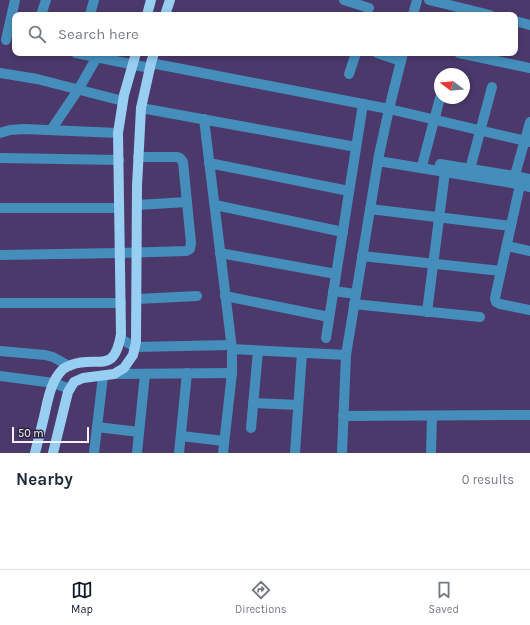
<!DOCTYPE html>
<html lang="en">
<head>
<meta charset="utf-8">
<style>
  body { margin:0; font-family:Karla,sans-serif; background:#f6f6f7; color:#1f2937 }
  .compass { position:absolute; left:434px; top:68px; width:36px; height:36px; border-radius:50%; background:#fff; box-shadow:0 2px 6px #0003; rotate:286deg }
  .scale { position:absolute; left:12px; bottom:10px; width:77px; box-sizing:border-box; padding-left:4px; border:2px solid #f4f0fd; border-top:0; font-size:11px; line-height:14px; white-space:nowrap; color:#f4f0fd; -webkit-text-stroke:3px #2e263e; paint-order:stroke }
  .list { margin:0; padding:0; list-style:none }
  h2 { display:flex; justify-content:space-between; align-items:center; height:52px; margin:0; padding:0 16px; font-size:17px }
  h2 small { font-size:13px; font-weight:400; color:#747a83 }
  .icon { flex:none; width:22px; height:22px; fill:none; stroke:currentColor; stroke-width:2; stroke-linecap:round; stroke-linejoin:round }
  .map { position:relative; flex:none; width:530px; height:453px; overflow:hidden }
  .search { position:absolute; background:#fff; box-shadow:0 2px 6px #0003; left:12px; right:12px; top:12px; height:44px; display:flex; align-items:center; gap:10px; box-sizing:border-box; padding:0 14px; border-radius:8px; color:#747a83; font-size:15px }
  .sheet { height:116px; background:#fff }
  nav { display:flex; justify-content:space-around; align-items:center; box-sizing:border-box; height:56px; border-top:1px solid #e0e1e3; background:#fff; font-size:11px; color:#747a83 }
  nav a { display:grid; justify-items:center; gap:2px }
  nav .on { color:#111827 }
  .map>svg:first-child { display:block }
</style>
</head>
<body>
<div class="map">
<svg width="530" height="453" viewBox="0 0 530 453">
  <rect width="100%" height="100%" fill="#4b396c"/>
  <g fill="none" stroke-linecap="round" stroke-linejoin="round">
    <g stroke="#458ebb" stroke-width="10">
      <polyline points="344,0 369,8"/>
      <polyline points="429,0 490,15"/>
      <polyline points="41,15 46,0"/>
      <polyline points="90,15 94,0"/>
      <polyline points="413,15 417,0"/>
      <polyline points="515,21 530,25"/>
      <polyline points="6,40 15,0"/>
      <polyline points="76,53 150,68"/>
      <polyline points="377,53 401,61"/>
      <polyline points="459,53 530,68"/>
      <polyline points="151,63 389,109 530,142"/>
      <polyline points="0,73 37,79 123,101"/>
      <polyline points="349,74 356,53"/>
      <polyline points="141,108 356,147"/>
      <polyline points="204,119 232,349 232,373 223,453"/>
      <polyline points="51,130 78,90 97,57"/>
      <polyline points="0,133 10,130 24,129 118,133"/>
      <polyline points="0,158 119,160"/>
      <polyline points="378,161 512,183 530,187"/>
      <polyline points="423,162 440,98"/>
      <polyline points="209,163 349,191"/>
      <polyline points="440,164 515,176 530,179"/>
      <polyline points="470,169 492,87"/>
      <polyline points="513,182 530,122"/>
      <polyline points="520,185 495,298 496,302 500,304 530,310"/>
      <polyline points="137,205 187,202"/>
      <polyline points="215,205 343,232"/>
      <polyline points="0,208 119,208"/>
      <polyline points="370,209 511,226"/>
      <polyline points="507,246 530,251"/>
      <polyline points="220,253 336,274"/>
      <polyline points="0,255 120,253 186,251 190,249 191,243 183,162 180,158 177,157 138,157"/>
      <polyline points="362,256 501,271"/>
      <polyline points="333,291 356,294"/>
      <polyline points="225,296 329,317"/>
      <polyline points="137,299 197,296"/>
      <polyline points="0,303 121,303"/>
      <polyline points="354,304 480,317"/>
      <polyline points="427,312 445,172"/>
      <polyline points="326,338 363,104"/>
      <polyline points="121,339 135,347 231,345"/>
      <polyline points="232,349 346,355"/>
      <polyline points="0,351 45,355 53,357 69,366"/>
      <polyline points="114,374 232,373"/>
      <polyline points="0,376 54,383 70,389"/>
      <polyline points="253,403 298,405"/>
      <polyline points="343,416 530,415"/>
      <polyline points="97,427 139,432"/>
      <polyline points="251,428 258,351"/>
      <polyline points="181,436 224,441"/>
      <polyline points="94,453 103,376"/>
      <polyline points="137,453 145,374"/>
      <polyline points="179,453 187,373"/>
      <polyline points="295,453 302,353"/>
      <polyline points="342,453 346,355 379,155 389,109 403,53"/>
      <polyline points="431,453 432,416"/>
    </g>
    <g stroke="#98cef2" stroke-width="10">
      <polyline points="147,15 151,0"/>
      <polyline points="165,15 170,0"/>
      <path d="M35 453C38 441 41 429 44 417 48 400 50 382 63 369 66 367 68 366 71 365 98 355 114 376 121 334L118 133 124 95 136 53"/>
      <polyline points="53,453 68,392 74,382 83,378 114,374 124,368 133,355 136,342 137,186 141,108 151,63 154,53"/>
    </g>
  </g>
</svg>
<svg class="compass" viewBox="-18 -18 36 36"><path d="M0-13l5 13h-10z" fill="#e53935"/><path d="M0 13l5-13h-10z" fill="#747a83"/></svg>
<div class="scale">50 m</div>
<div class="search"><svg class="icon" aria-label="search" viewBox="0 0 24 24"><circle cx="10" cy="10" r="6"/><path d="M15 15l6 6"/></svg>Search here</div>
</div>
<section class="sheet">
<h2>Nearby<small>0 results</small></h2>
<ul class="list">
</ul>
</section>
<nav>
<a class="on"><svg class="icon" aria-label="map" viewBox="0 0 24 24"><path d="M3 6l6-2 6 2 6-2v14l-6 2-6-2-6 2zM9 4v14M15 6v14"/></svg>Map</a>
<a><svg class="icon" aria-label="directions" viewBox="0 0 24 24"><path d="M12 3l9 9-9 9-9-9zM9 14v-3h6M13 9l2 2-2 2"/></svg>Directions</a>
<a><svg class="icon" aria-label="saved" viewBox="0 0 24 24"><path d="M7 4h10v16l-5-4-5 4z"/></svg>Saved</a>
</nav>
</body>
</html>
